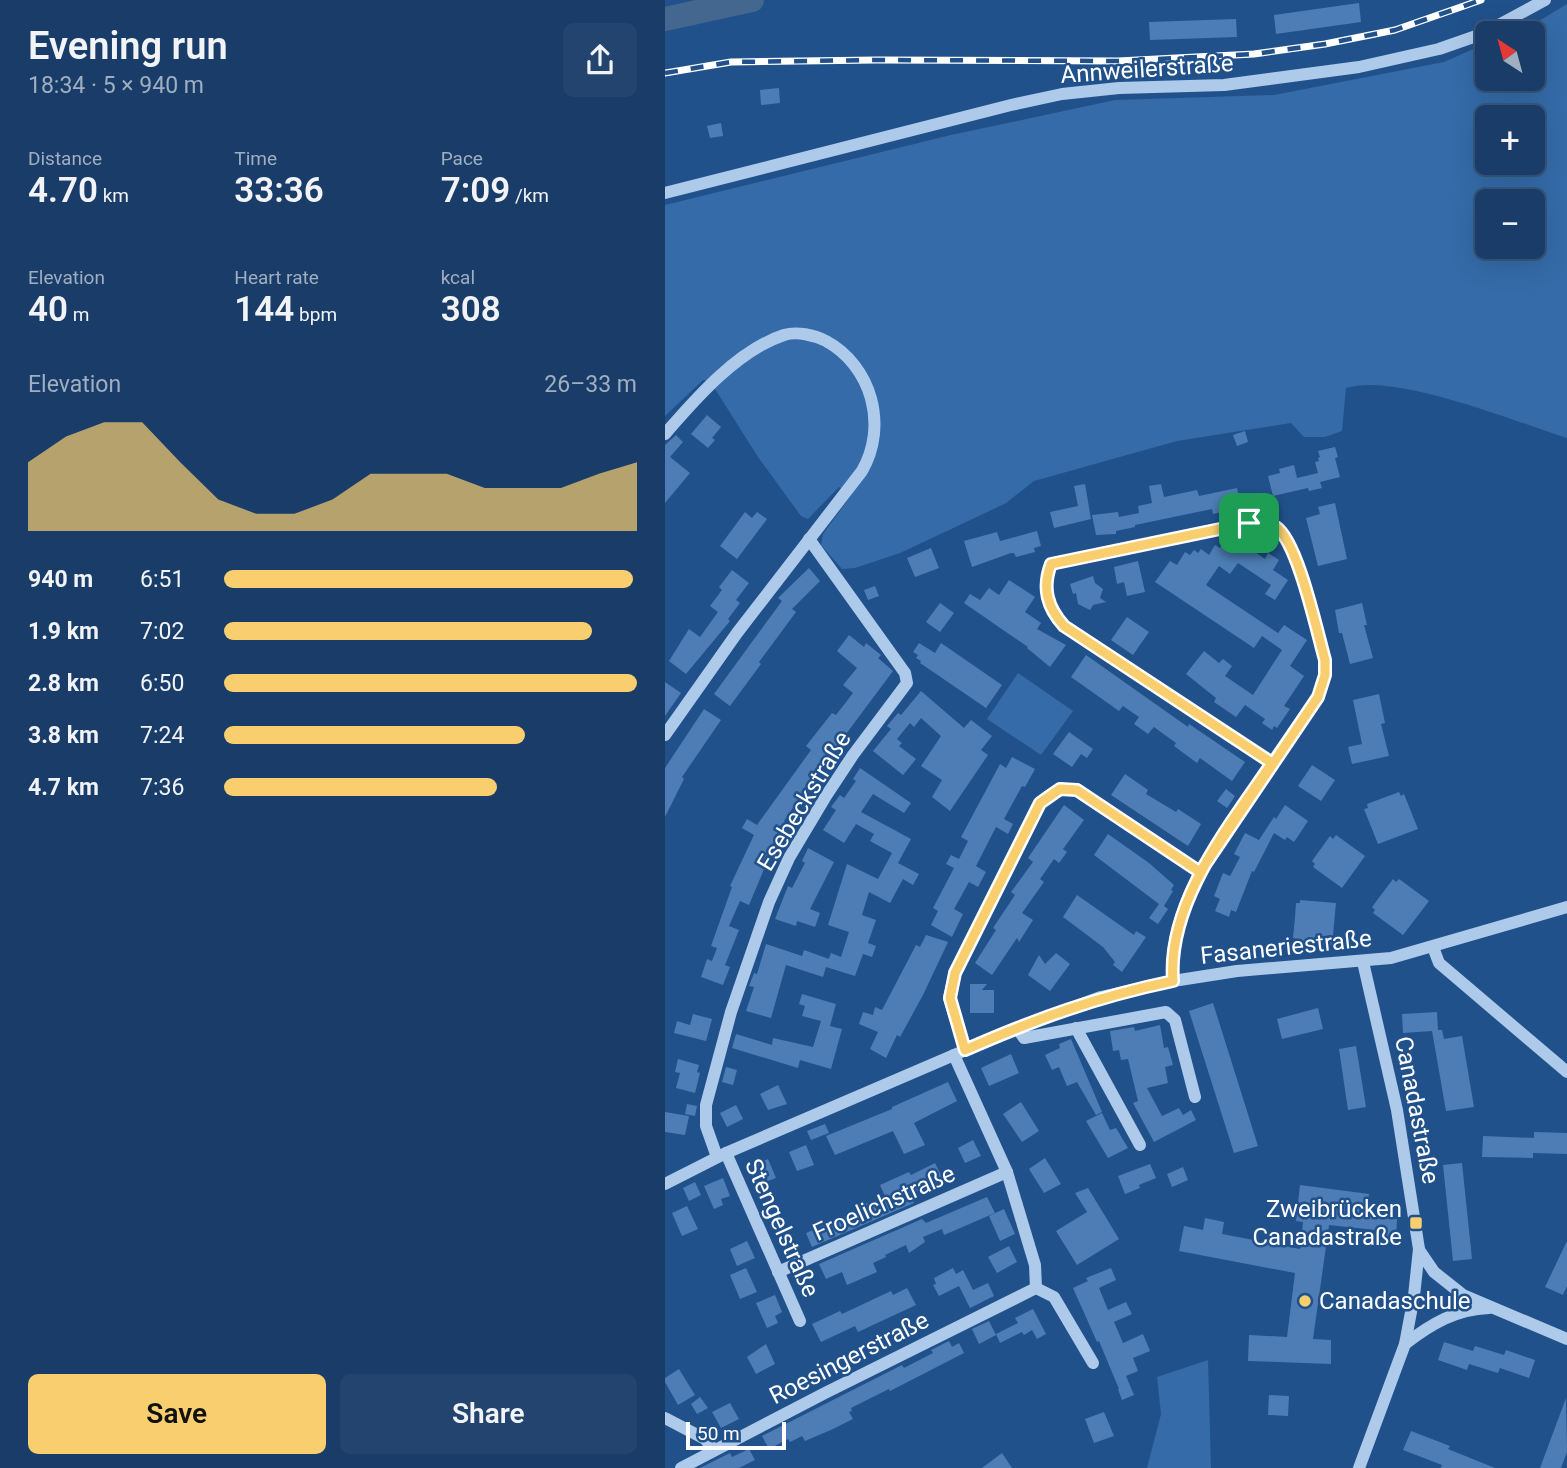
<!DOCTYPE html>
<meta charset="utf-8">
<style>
body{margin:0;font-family:Roboto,sans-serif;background:#22446e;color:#f1f3f6;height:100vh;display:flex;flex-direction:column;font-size:26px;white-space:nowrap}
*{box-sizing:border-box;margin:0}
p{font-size:23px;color:#9faec0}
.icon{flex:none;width:38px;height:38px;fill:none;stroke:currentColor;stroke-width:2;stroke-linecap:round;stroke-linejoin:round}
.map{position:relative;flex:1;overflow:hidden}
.drawer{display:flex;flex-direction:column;background:#193d68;width:665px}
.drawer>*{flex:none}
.needle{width:46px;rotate:324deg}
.buttons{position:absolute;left:810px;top:21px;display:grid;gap:14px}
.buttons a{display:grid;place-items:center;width:70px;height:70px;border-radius:10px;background:#193d68;box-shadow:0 7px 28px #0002,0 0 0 2px #37567c;font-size:35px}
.scale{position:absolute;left:21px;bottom:18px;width:100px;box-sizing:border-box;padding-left:7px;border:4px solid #fff;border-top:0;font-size:19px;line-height:24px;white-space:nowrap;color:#fff;-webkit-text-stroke:5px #21518b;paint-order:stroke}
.pin{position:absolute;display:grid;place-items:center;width:60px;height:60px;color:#fff;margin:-30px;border-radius:14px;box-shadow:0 4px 10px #0006}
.round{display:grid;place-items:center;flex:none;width:74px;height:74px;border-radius:10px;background:#22446e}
.headline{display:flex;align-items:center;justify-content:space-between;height:119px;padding:0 28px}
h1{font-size:38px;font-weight:600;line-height:52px}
.metrics{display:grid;grid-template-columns:repeat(3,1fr);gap:10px;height:119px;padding:7px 28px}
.metrics div{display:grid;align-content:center}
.metrics b{font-size:35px;font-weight:600}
.metrics small{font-size:19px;font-weight:400}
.metrics p{font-size:19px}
.chart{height:196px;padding:14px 28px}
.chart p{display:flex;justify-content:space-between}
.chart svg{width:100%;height:126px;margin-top:7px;fill:#f8ce6f;opacity:.7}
.action{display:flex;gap:14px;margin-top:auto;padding:14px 28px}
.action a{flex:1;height:80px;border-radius:10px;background:#f8ce6f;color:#111;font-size:28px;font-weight:600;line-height:80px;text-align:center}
.action a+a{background:#22446e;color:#f1f3f6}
ul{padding:0 28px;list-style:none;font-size:23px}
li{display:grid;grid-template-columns:112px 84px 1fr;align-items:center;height:52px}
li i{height:18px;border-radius:9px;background:#f8ce6f}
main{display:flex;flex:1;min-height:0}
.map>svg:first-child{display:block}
.green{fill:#346ba8;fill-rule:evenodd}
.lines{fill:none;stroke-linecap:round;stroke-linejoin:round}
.river{stroke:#446790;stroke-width:24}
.building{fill:#4d7db4}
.minor{stroke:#aecaeb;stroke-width:12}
.rail-casing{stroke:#fff;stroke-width:7}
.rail{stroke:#21518b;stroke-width:4.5;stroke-dasharray:13;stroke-linecap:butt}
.route-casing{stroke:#fff;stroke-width:14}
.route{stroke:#f8ce6f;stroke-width:9}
.poi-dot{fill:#f8ce6f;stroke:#21518b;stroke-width:2.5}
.labels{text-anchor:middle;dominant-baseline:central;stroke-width:5;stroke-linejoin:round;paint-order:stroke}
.street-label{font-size:24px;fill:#fff;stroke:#21518b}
.poi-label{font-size:24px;fill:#fff;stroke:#21518b;text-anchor:end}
</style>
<main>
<section class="drawer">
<div class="headline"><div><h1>Evening run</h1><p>18:34 · 5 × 940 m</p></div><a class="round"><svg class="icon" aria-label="share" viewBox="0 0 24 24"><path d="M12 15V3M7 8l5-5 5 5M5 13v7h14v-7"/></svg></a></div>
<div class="metrics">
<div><p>Distance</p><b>4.70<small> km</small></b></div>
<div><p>Time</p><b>33:36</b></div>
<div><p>Pace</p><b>7:09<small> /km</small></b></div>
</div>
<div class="metrics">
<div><p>Elevation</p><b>40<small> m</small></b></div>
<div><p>Heart rate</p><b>144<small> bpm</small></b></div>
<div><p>kcal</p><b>308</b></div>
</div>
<div class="chart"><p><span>Elevation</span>26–33 m</p>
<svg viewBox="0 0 160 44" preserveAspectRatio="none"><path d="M0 44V20L10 11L20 6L30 6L40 20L50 33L60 38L70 38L80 33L90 24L100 24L110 24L120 29L130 29L140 29L150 24L160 20V44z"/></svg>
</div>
<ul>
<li><b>940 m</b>6:51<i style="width:99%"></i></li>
<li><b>1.9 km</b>7:02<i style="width:89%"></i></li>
<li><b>2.8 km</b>6:50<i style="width:100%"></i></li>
<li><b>3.8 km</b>7:24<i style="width:73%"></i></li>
<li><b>4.7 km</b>7:36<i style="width:66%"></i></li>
</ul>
<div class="action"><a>Save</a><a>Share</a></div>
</section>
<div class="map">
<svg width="902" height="1468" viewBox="0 0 902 1468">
<rect width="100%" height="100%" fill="#21518b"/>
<g class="green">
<path d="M902 4V438C851 422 730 372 681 388L677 431 660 437H639L626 423 512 441 369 481 341 503 314 516 235 553 190 568 177 569 156 545 158 534 187 494 174 487 143 519 136 516 93 457 45 381 38 380 0 416V205L286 135 450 100 609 95 779 62 822 43V79H868V33H844L877 19ZM822 117H868V163H822ZM822 201H868V247H822Z"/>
<path d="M353 673 408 711 376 755 322 719Z"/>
<path d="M543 1360 546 1468H482L496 1414 492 1377Z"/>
</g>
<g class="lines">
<path class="river" d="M0 19 87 0"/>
</g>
<g class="building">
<path d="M694 3 696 22 611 34 609 15Z"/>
<path d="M571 19 572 37 485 40 484 22Z"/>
<path d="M114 88 115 103 96 105 95 90Z"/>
<path d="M56 123 58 136 45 138 42 126Z"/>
<path d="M42 415 56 427 47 438 50 440 43 448 26 434Z"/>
<path d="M580 431 583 442 572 446 568 435Z"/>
<path d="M11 435 18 442 5 457 25 473 0 503V445Z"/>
<path d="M670 447 673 457 670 458 675 477 655 482 657 488 644 491 643 488 608 496 603 476 615 473 614 469 629 465 632 478 653 473 650 462 654 461 653 458 655 457 653 451Z"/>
<path d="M420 484 426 519 389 528 385 512 413 506 409 486Z"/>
<path d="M496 484 499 497 532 490 534 496 572 488 575 502 567 503 568 510 548 514 547 509 470 525V527L451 531V534L431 535 427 515 453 512 454 517 474 513 473 506 487 503 484 486Z"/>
<path d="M670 503 682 559 653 566 641 518 655 514 653 507Z"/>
<path d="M80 512 87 518 92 512 102 519 72 559 55 546Z"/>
<path d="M372 531 376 546 369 548 370 552 351 557 349 553H346L307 567 299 541 332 532 335 541Z"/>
<path d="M550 545 555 548 557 545 564 550 568 545 580 553 583 547 600 559 603 553 614 560 608 570 623 580 610 600 600 594 606 585 573 563 565 574 554 566 541 585 613 633 619 625 642 640 625 666 639 676 619 706 625 709 612 728 609 726 607 730 597 723 600 719 580 705 571 717 549 702 551 698 521 674 539 651 554 663 558 659 567 666 560 676 588 695 617 650 597 636 589 648 490 582 505 561 512 565 520 552 525 555 529 550 533 553 536 549 544 555Z"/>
<path d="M266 548 274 568 250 577 242 558Z"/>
<path d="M473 561 480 592 462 596 459 582 452 584 449 567Z"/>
<path d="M144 568 155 581 127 609 131 612 94 662 96 664 65 706 49 694 117 601 113 598Z"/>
<path d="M67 570 84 583 71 600 75 603 63 619 65 621 21 674 4 661 24 629 35 637 53 612 45 606 57 590 54 587Z"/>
<path d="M428 576 430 583 438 589 435 598 441 602 428 605 425 610 413 604 411 593 408 594 405 584Z"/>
<path d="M344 580 370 597 360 612 376 623 372 629 401 645 385 667 362 648 363 647 299 603 305 594 315 600 324 588 334 595Z"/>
<path d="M210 586 214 596 203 600 199 590Z"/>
<path d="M275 603 289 613 275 632 261 622Z"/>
<path d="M697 603 702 625H699L708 658 685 664 677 633H674L670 610Z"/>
<path d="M462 617 484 632 468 655 446 640Z"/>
<path d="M184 635 199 647 201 643 216 655 213 658 228 671 143 785 146 787 135 805 131 803 119 821 121 823 102 853 105 855 84 905 75 901 64 926 74 930 60 965 65 967 58 985 36 977 42 959 47 961 52 948 46 946 67 887 65 886 89 835 77 828 82 819 92 825 146 750 141 746 167 713 171 715 188 693 178 685 192 668 172 651Z"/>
<path d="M254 643 270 653 276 643 337 685 321 708 255 663 256 661 251 658 253 655 248 652Z"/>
<path d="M421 655 523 727 524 724 580 762 567 781 535 758 532 763 509 746 511 743 489 727 483 734 469 724 474 717 458 706 454 711 406 677Z"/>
<path d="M0 682 16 693 0 716Z"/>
<path d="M256 691 299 728 306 720 327 736 316 750 323 755 285 811 267 797 277 780 256 766 276 736 256 718 249 727 245 723 232 739 237 743 234 746 251 759 238 775 208 751 226 729 222 726 233 713 236 715Z"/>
<path d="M714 694 720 723 716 724 724 756 687 764 683 747 697 744 688 700Z"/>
<path d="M39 709 56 720 17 777 19 779 0 817V768Z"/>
<path d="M404 732 428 749 422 758 416 754 407 767 388 754Z"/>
<path d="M347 757 370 769 360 787 357 786 339 819 348 824 343 834 331 827 311 866 321 872 313 887 304 882 289 909 298 914 287 937 266 925 273 911 268 908 289 868 281 864 286 855 294 859 303 841 296 837 335 764 341 768Z"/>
<path d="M647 765 670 780 656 801 633 786Z"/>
<path d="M195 768 246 803 239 813 208 794 196 812 246 839 233 863 254 874 248 885 238 879 225 903 204 892 197 915 211 920 203 943 211 946 207 957 198 954 190 976 161 967 158 977 121 965 106 1018 81 1011 89 987 84 986 89 973 92 974 101 944 137 956 139 950 164 959 163 961 166 953 176 957 184 932 163 925 182 864 213 879 227 853 205 841 209 834 191 824 179 843 158 830 171 810 166 807 175 795 179 798 191 781 188 779Z"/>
<path d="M460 774 483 790 481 794 511 812 513 809 536 824 523 846 446 795Z"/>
<path d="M561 789 570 796 562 808 552 801Z"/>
<path d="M734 792 736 796 739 794 753 829 713 844 699 809 703 808 702 804Z"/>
<path d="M399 805 419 820 398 849 402 852 394 863 389 859 375 879 379 882 357 913 368 920 354 942 352 938 327 975 310 963 331 930 328 928 350 895 346 892 368 862 363 858Z"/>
<path d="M620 805 643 821 629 842 622 837 620 840 609 833 589 872 587 871 571 912 566 910 564 917 550 911 555 899 549 896 558 873 565 876 575 857 569 854 580 833 594 840 609 817 611 819Z"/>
<path d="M443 834 484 863 509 885 506 890 508 891 499 906 503 909 493 924 484 918 494 904 429 855Z"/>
<path d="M671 835 700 856 677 888 648 867 650 864 647 861 665 836 668 839Z"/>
<path d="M143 848 169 862 145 909 155 913 150 927 132 921 131 926 110 919 123 886 127 888 140 863 137 861Z"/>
<path d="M728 879 731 882 734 879 764 901 738 935 708 913 710 910 707 907Z"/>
<path d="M412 895 469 935 471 931 481 937 457 972 448 965 450 962 438 947 398 917Z"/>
<path d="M635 900 671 903 667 946 631 943 632 939 628 938 630 917 631 903H635Z"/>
<path d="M261 935 283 942 258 995 235 1037 232 1035 221 1058 205 1049 213 1032 194 1024 198 1012 208 1015 210 1007 217 1010 251 945 255 947Z"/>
<path d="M391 953 405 964 385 991 363 975 374 955 380 964Z"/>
<path d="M305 984H322L317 990H329V1013H305Z"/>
<path d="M137 994 171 1004 165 1026 177 1029 166 1069 135 1060 133 1068 67 1048 71 1034 107 1045 108 1038 148 1047 156 1021 137 1016 140 1006 134 1004Z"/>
<path d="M548 1003 593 1146 569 1153 524 1011Z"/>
<path d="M653 1008 658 1029 617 1039 612 1019Z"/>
<path d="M772 1012 773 1030H777L779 1039 797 1036 809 1107 781 1111 767 1031 738 1033 737 1014Z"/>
<path d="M28 1014 47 1019 41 1041 9 1033 12 1021 25 1025Z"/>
<path d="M495 1025 499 1048 503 1047 508 1065 500 1067 503 1083 482 1088 497 1116 514 1108 518 1115 526 1110 531 1120 489 1142 468 1103 473 1101 463 1059 456 1060 454 1050 448 1051 445 1031 469 1027 470 1031Z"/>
<path d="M406 1039 437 1112 431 1115 412 1082 402 1086 394 1067 387 1070 380 1055 395 1048 394 1044Z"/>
<path d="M691 1046 701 1107 683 1110 674 1049Z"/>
<path d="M346 1054 354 1073 324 1086 316 1068Z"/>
<path d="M13 1059 34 1065 32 1072 35 1073 30 1093 11 1088 15 1073 10 1072Z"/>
<path d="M61 1067 72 1070 68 1085 57 1082Z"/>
<path d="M283 1082 292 1101 249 1123 260 1145 239 1154 228 1131 170 1155 161 1136 227 1109V1107Z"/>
<path d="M113 1085 122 1104 103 1110 95 1094Z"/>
<path d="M356 1102 374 1131 357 1142 338 1114Z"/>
<path d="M22 1104 32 1106 30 1116 20 1114Z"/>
<path d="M71 1105 78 1119 62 1127 55 1113Z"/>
<path d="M0 1112 24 1116 20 1135 0 1132Z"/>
<path d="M437 1113 445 1130 451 1128 463 1148 443 1158 421 1121Z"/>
<path d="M160 1124 164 1133 146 1140 142 1131Z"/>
<path d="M869 1132 902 1133V1154L868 1153V1158L817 1157 818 1136 869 1138Z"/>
<path d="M308 1140 316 1156 300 1163 293 1148Z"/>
<path d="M141 1145 149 1165 132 1171 124 1152Z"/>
<path d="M380 1158 396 1184 379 1193 364 1169Z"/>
<path d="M103 1159 111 1178 95 1184 87 1166Z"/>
<path d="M270 1163 278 1179 246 1195 249 1203 147 1247 141 1233 191 1211 194 1218 198 1205 220 1196 215 1185 244 1172 246 1175Z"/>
<path d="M797 1163 807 1259 788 1261 778 1165Z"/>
<path d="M485 1164 491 1178 474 1185 475 1188 460 1194 453 1176Z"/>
<path d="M518 1167 523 1180 507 1187 502 1174Z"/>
<path d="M58 1178 65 1196 56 1199 58 1205 49 1209 39 1186Z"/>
<path d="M30 1182 36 1195 24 1201 18 1188Z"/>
<path d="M635 1185 704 1194 702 1217 732 1219 731 1241 710 1240V1230L664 1225 648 1339 666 1340V1364L583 1361 584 1335 622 1337 630 1273 514 1251 519 1226 538 1230 540 1218 559 1222 557 1234 635 1249 638 1222 631 1221Z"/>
<path d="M423 1188 454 1239 412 1265 391 1231 422 1212 410 1193Z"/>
<path d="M322 1197 330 1213 279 1235 277 1229 258 1237 260 1242 244 1253 241 1245 220 1255 221 1257 208 1263 212 1272 182 1285 177 1272 161 1279 154 1264 257 1219 261 1223Z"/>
<path d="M22 1206 33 1229 17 1236 7 1213Z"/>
<path d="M339 1209 350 1234 335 1241 324 1216Z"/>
<path d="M82 1241 90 1258 72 1266 65 1249Z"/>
<path d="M902 1241V1286L898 1295 880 1287Z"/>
<path d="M344 1246 352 1262 332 1273 323 1257Z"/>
<path d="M81 1268 92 1292 75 1299 65 1275Z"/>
<path d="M288 1268 291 1274 298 1270 308 1290 323 1283 329 1296 305 1308 294 1286 274 1296 268 1285 271 1284 269 1278Z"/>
<path d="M446 1268 451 1280 434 1288 443 1310 461 1302 467 1314 449 1322 458 1343 478 1334 485 1351 468 1358 473 1371 461 1376 469 1395 457 1400 453 1389H454L434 1341 432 1342 408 1288 423 1281 421 1278Z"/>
<path d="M242 1288 251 1305 193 1332 190 1326 156 1342 147 1324 175 1311 177 1314 226 1291 228 1295Z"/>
<path d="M110 1295 117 1312 110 1316 113 1323 102 1328 91 1303Z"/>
<path d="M368 1309 381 1334 372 1339 367 1330 359 1335 357 1332 335 1343 331 1334 353 1323 350 1318Z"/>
<path d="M324 1321 331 1335 314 1344 307 1329Z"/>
<path d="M284 1341 287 1347 294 1343 299 1353 225 1391 224 1389 186 1408 187 1411 184 1412 188 1419 168 1429 140 1441 137 1436 125 1442 123 1439 104 1449 97 1436 237 1365 239 1368 268 1353 266 1350Z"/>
<path d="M779 1342 808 1351 810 1346 839 1355 841 1350 870 1360 864 1378 835 1368 833 1373 804 1364 802 1370 773 1360Z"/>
<path d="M101 1344 110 1364 91 1374 82 1357Z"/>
<path d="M14 1369 30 1395 13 1405 0 1382V1378Z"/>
<path d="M604 1395 624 1396 623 1416 603 1415Z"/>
<path d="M35 1397 43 1408 32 1414 26 1404Z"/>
<path d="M901 1398 902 1452 896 1468H875Z"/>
<path d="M65 1403 74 1419 56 1428 47 1412Z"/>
<path d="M439 1412 449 1436 429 1443 420 1419Z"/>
<path d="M746 1431 785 1446 783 1449 830 1468H776L777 1465 738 1450Z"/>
<path d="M84 1449 90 1460 74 1468H35L65 1453 67 1457Z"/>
<path d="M337 1453 347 1468H317Z"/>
</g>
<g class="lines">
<g class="minor">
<path d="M0 193 346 105 397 94 454 88 559 85 694 67 774 49 817 34 880 0"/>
<path d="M0 434C31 398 73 350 119 335 132 331 149 335 161 341 207 366 223 426 197 471L72 633 0 735"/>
<path d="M768 947 774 963 902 1072"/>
<path d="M508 981C502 912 548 849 585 795 607 762 630 729 653 697L660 675V660C652 632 633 542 611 527 602 521 594 522 584 523L386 564C377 588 382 607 399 626L607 763"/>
<path d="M352 1028 359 1038 501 1012 510 1020 530 1097"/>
<path d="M411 1028 475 1145"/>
<path d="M300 1050 284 998 290 973 375 803C386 792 396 787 412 791L535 872"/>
<path d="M61 1153 135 1321"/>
<path d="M52 1157 41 1126V1105L66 1012 104 902 124 858 161 796 188 755 242 683 240 673 144 539"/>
<path d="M0 1184 61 1153 352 1028 436 997 508 981 572 971 726 958 902 907"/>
<path d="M754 1250 769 1272 798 1295 902 1339"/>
<path d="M113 1272 342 1172"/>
<path d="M371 1288 389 1297 428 1363"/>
<path d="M740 1344C766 1324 791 1309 824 1308"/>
<path d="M0 1418 40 1439 49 1450"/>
<path d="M16 1468 160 1393 371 1288 370 1265 342 1172 289 1055"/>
<path d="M694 1468 740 1344 749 1296 754 1249 732 1110 698 962"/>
</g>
<defs>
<path id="rail" d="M0 73 66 62 212 60 453 61 589 54 660 44 730 30 816 0"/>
</defs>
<use href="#rail" class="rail-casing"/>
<use href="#rail" class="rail"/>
</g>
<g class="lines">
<defs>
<path id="route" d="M584 523 386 564C377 588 382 607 399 626L607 763C565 825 502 902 508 981 431 997 371 1019 300 1050L285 998 290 973 375 803 395 789 412 790 535 872 653 697 660 675V660C652 632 633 542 611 527 603 521 594 522 584 523"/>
</defs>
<use href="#route" class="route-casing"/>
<use href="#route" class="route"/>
</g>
<g class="poi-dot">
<rect x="744" y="1216" width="14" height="14" rx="3.5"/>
<circle cx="640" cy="1301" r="7"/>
</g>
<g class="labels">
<g class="street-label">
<text transform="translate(482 69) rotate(-4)">Annweilerstraße</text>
<text transform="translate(139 801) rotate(-59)">Esebeckstraße</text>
<text transform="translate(621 947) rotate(-6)">Fasaneriestraße</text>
<text transform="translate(752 1110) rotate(79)">Canadastraße</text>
<text transform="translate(219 1203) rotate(-24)">Froelichstraße</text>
<text transform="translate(117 1228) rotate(66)">Stengelstraße</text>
<text transform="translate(184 1358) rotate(-27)">Roesingerstraße</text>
</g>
<g class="poi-label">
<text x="737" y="1209">Zweibrücken<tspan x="737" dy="28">Canadastraße</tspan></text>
<text x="654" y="1301" text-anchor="start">Canadaschule</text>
</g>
</g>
</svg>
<div class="buttons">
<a><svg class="needle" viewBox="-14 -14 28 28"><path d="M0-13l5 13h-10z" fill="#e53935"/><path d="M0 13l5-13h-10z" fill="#9faec0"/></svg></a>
<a>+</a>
<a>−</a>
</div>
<div class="scale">50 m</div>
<div class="pin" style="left:584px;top:523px;background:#1e9e55"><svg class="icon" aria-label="arrive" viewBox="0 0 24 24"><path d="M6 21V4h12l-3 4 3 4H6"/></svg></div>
</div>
</main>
